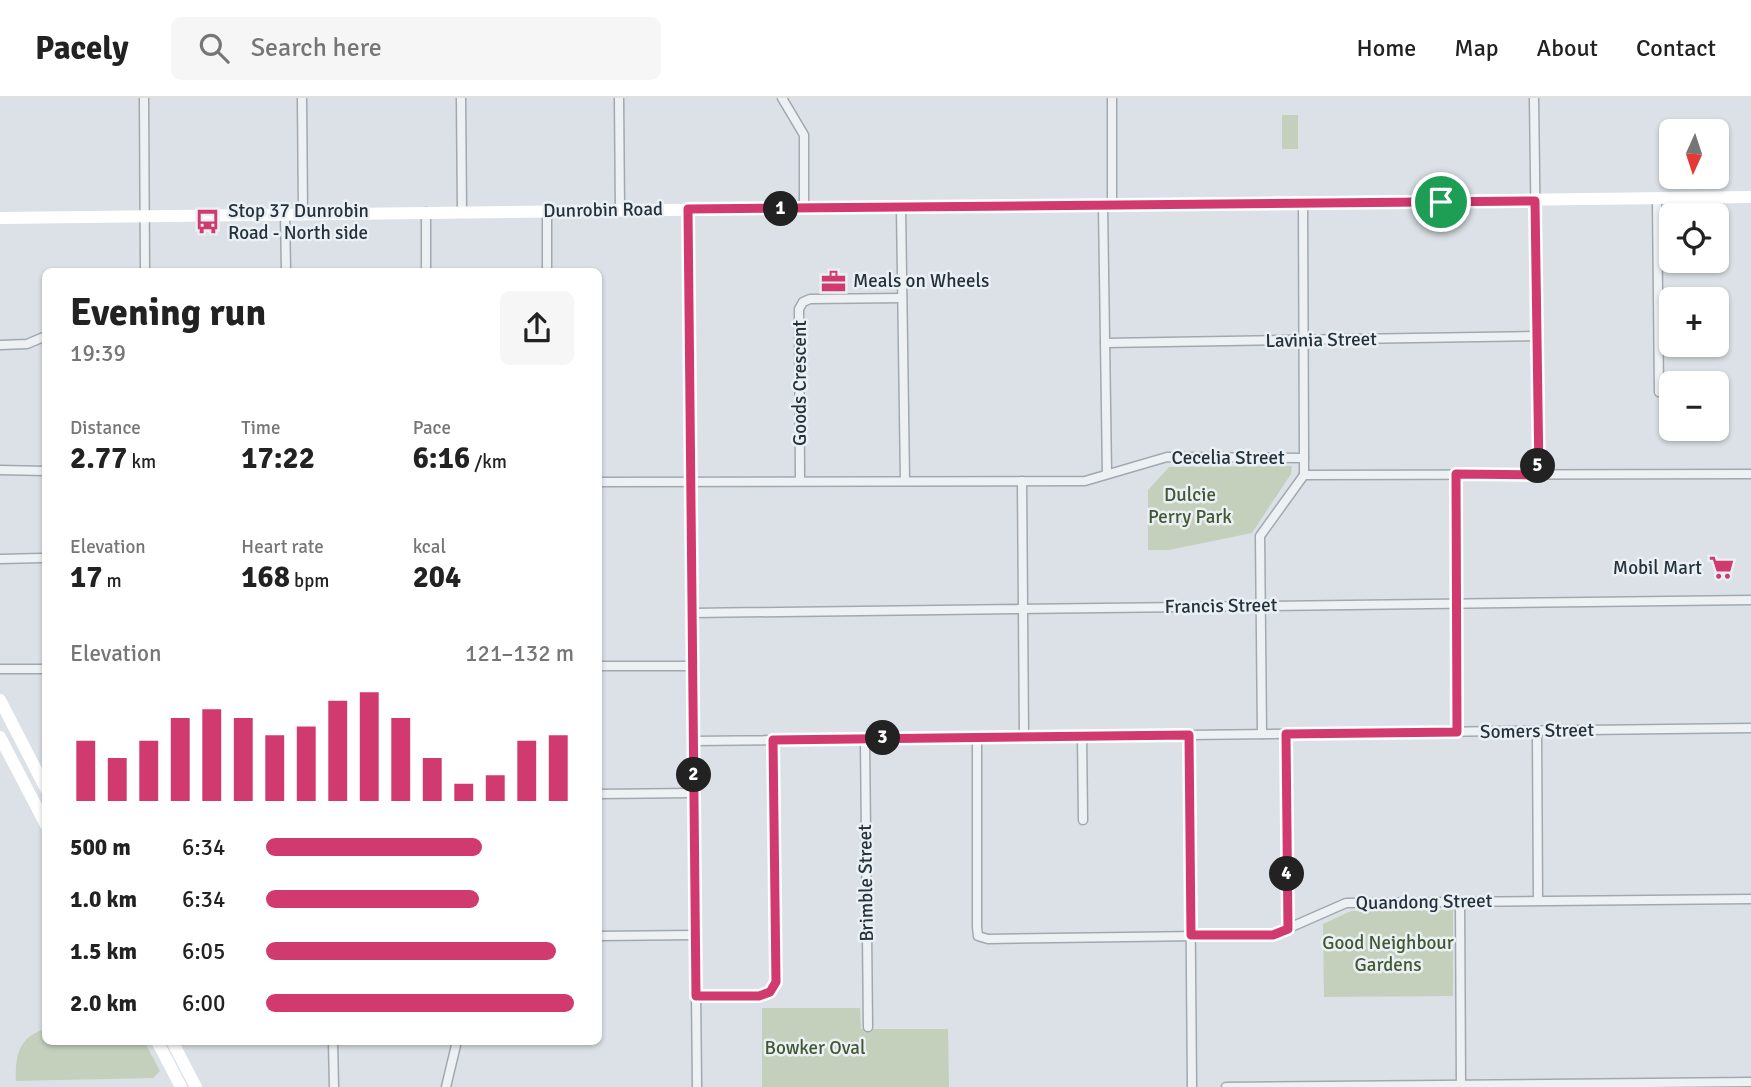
<!DOCTYPE html>
<meta charset="utf-8">
<style>
body{margin:0;font-family:Signika,sans-serif;background:#f6f6f6;color:#222;height:100vh;display:flex;flex-direction:column;font-size:26px;white-space:nowrap}
*{box-sizing:border-box;margin:0}
p{font-size:23px;color:#767676}
.icon{flex:none;width:38px;height:38px;fill:none;stroke:currentColor;stroke-width:2;stroke-linecap:round;stroke-linejoin:round}
.map{position:relative;flex:1;overflow:hidden}
.drawer{position:absolute;left:42px;top:170px;width:560px;height:777px;display:flex;flex-direction:column;background:#fff;border-radius:10px;box-shadow:0 2px 5px #0004}
.drawer>*{flex:none}
.needle{width:46px;rotate:183deg}
.tools{position:absolute;left:1659px;top:21px;display:grid;gap:14px}
.tools a{display:grid;place-items:center;width:70px;height:70px;border-radius:10px;background:#fff;box-shadow:0 2px 5px #0004;font-size:35px}
.pin{position:absolute;display:grid;place-items:center;width:60px;height:60px;color:#fff;margin:-30px;border:4px solid #fff;border-radius:50%;box-shadow:0 2px 7px #0007}
.km{position:absolute;width:35px;height:35px;margin:-18px;border-radius:50%;background:#222;color:#fff;font-size:19px;line-height:35px;text-align:center}
.round{display:grid;place-items:center;flex:none;width:74px;height:74px;border-radius:10px;background:#f6f6f6}
.overview{display:flex;align-items:center;justify-content:space-between;height:119px;padding:0 28px}
h1{font-size:38px;font-weight:700;line-height:52px}
.figures{display:grid;grid-template-columns:repeat(3,1fr);gap:10px;height:119px;padding:7px 28px}
.figures div{display:grid;align-content:center}
.figures b{font-size:30px;font-weight:700}
.figures small{font-size:19px;font-weight:400}
.figures p{font-size:19px}
.chart{height:196px;padding:14px 28px}
.chart p{display:flex;justify-content:space-between}
.chart svg{width:100%;height:126px;margin-top:7px;stroke:#d13a6f;stroke-width:6}
ul{padding:0 28px;list-style:none;font-size:23px}
li{display:grid;grid-template-columns:112px 84px 1fr;align-items:center;height:52px}
li i{height:18px;border-radius:9px;background:#d13a6f}
header{display:flex;align-items:center;gap:42px;box-sizing:border-box;height:98px;padding:0 35px;background:#fff;border-bottom:2px solid #e0e0e0}
header strong{font-size:33px}
nav{display:flex;gap:38px;margin-inline-start:auto;font-size:24px}
.search{width:490px;height:63px;background:#f6f6f6;display:flex;align-items:center;gap:18px;box-sizing:border-box;padding:0 24px;border-radius:10px;color:#767676;font-size:26px}
.map>svg:first-child{display:block}
.green{fill:#c5d0bc}
.lines{fill:none;stroke-linecap:round;stroke-linejoin:round}
.street-casing{stroke:#a1a9b0;stroke-width:11}
.street{stroke:#eef1f4;stroke-width:8}
.secondary{stroke:#fff;stroke-width:12}
.route-casing{stroke:#fff;stroke-width:14}
.route{stroke:#d13a6f;stroke-width:9}
.labels{text-anchor:middle;dominant-baseline:central;stroke-width:5;stroke-linejoin:round;paint-order:stroke}
.street-label{font-size:19px;fill:#25323c;stroke:#eaf0f4}
.poi-label{font-size:19px;fill:#25323c;stroke:#eaf0f4;text-anchor:start}
.park-label{font-size:19px;fill:#415832;stroke:#eaf0f4}
</style>
<header>
<strong>Pacely</strong>
<div class="search"><svg class="icon" aria-label="search" viewBox="0 0 24 24"><circle cx="10" cy="10" r="6"/><path d="M15 15l6 6"/></svg>Search here</div>
<nav><a>Home</a><a>Map</a><a>About</a><a>Contact</a></nav>
</header>
<div class="map">
<svg width="1751" height="989" viewBox="0 0 1751 989">
<rect width="100%" height="100%" fill="#dbe1e6"/>
<g class="green">
<rect x="1282" y="17" width="16" height="34"/>
<path d="M1292 368 1291 376 1252 435 1169 452H1148V392L1169 369Z"/>
<path d="M1453 812V898L1324 899 1323 826 1351 813Z"/>
<path d="M762 910H860L861 931H948L949 989H762Z"/>
<path d="M45 931 46 943H144L160 973 153 980 16 983C15 957 19 939 45 931Z"/>
</g>
<g class="lines">
<defs>
<g id="street">
<path d="M144 0 145 173"/>
<path d="M302 0 303 116"/>
<path d="M461 0 462 114"/>
<path d="M619 0 620 112"/>
<path d="M782 0 804 37V110"/>
<path d="M1534 0 1539 377"/>
<path d="M1657 101 1659 294"/>
<path d="M1303 105 1304 360"/>
<path d="M1103 107 1107 376"/>
<path d="M1112 107V0"/>
<path d="M901 109 905 383"/>
<path d="M688 111 697 989"/>
<path d="M547 113V173"/>
<path d="M426 114V173"/>
<path d="M285 116 286 173"/>
<path d="M1105 245 1537 238"/>
<path d="M0 247 27 246 46 238"/>
<path d="M0 372 46 373"/>
<path d="M1456 376 1457 634"/>
<path d="M800 383 799 211 803 204 810 201 902 200"/>
<path d="M1022 383 1024 639"/>
<path d="M598 384 1085 383 1167 359 1304 360V377L1751 376"/>
<path d="M0 461 42 460"/>
<path d="M692 515 1751 502"/>
<path d="M598 568H692"/>
<path d="M0 571H46"/>
<path d="M1537 633 1538 802"/>
<path d="M1262 636 1260 438 1304 377"/>
<path d="M1286 636 1288 831"/>
<path d="M1189 637 1192 989"/>
<path d="M1082 638 1083 722"/>
<path d="M977 639V829L978 838 988 841 1273 837 1346 805 1751 801"/>
<path d="M865 641 868 929"/>
<path d="M693 643 1751 630"/>
<path d="M598 696 694 695"/>
<path d="M1460 803 1461 989"/>
<path d="M598 838 695 837"/>
<path d="M696 898H759L770 894 776 884 773 642"/>
<path d="M333 943 334 989"/>
<path d="M446 989 457 943"/>
<path d="M1226 989 1751 984"/>
</g>
</defs>
<use href="#street" class="street-casing"/>
<use href="#street" class="street"/>
<g class="secondary">
<path d="M0 120 1751 99"/>
<path d="M0 602 46 691"/>
<path d="M0 639 46 727"/>
<path d="M157 943 181 989"/>
<path d="M172 943 196 989"/>
</g>
</g>
<g class="lines">
<defs>
<path id="route" d="M1535 103 1539 377 1456 376 1457 634 1286 636 1288 831 1273 837H1191L1189 637 773 642 776 884 770 894 759 898H696L688 111Z"/>
</defs>
<use href="#route" class="route-casing"/>
<use href="#route" class="route"/>
</g>
<defs>
<symbol id="bus-bare" viewBox="-9 -9 18 18"><path d="M-5-6H5V4H4V6H2V4H-2V6H-4V4H-5ZM-3.5-4V0h7V-4ZM-3.5 1.2v1.5H-2V1.2ZM2 1.2v1.5H3.5V1.2Z" fill="#d13a6f" stroke="#eaf0f4" stroke-width="2.5" paint-order="stroke"/></symbol>
<symbol id="office-bare" viewBox="-9 -9 18 18"><path d="M-6-3h4V-5.5h4V-3h4V5H-6ZM-1-4.5V-3h2v-1.5ZM-6 0V1H6V0Z" fill="#d13a6f" stroke="#eaf0f4" stroke-width="2.5" paint-order="stroke"/></symbol>
<symbol id="supermarket-bare" viewBox="-9 -9 18 18"><path d="M-6-5.5h2.5l.6 2H6L4.5 2H-2.5L-4.4-4H-6ZM-1.5 3.2a1.3 1.3 0 1 0 .1 0ZM3 3.2a1.3 1.3 0 1 0 .1 0Z" fill="#d13a6f" stroke="#eaf0f4" stroke-width="2.5" paint-order="stroke"/></symbol>
</defs>
<g fill-rule="evenodd">
<use href="#bus-bare" x="190" y="106" width="35" height="35"/>
<use href="#office-bare" x="816" y="166" width="35" height="35"/>
<use href="#supermarket-bare" x="1704" y="452" width="35" height="35"/>
</g>
<g class="labels">
<g class="street-label">
<text transform="translate(603 112) rotate(-1)">Dunrobin Road</text>
<text transform="translate(1321 242) rotate(-1)">Lavinia Street</text>
<text transform="translate(800 285) rotate(-90)">Goods Crescent</text>
<text x="1228" y="360">Cecelia Street</text>
<text transform="translate(1221 508) rotate(-1)">Francis Street</text>
<text transform="translate(1537 633) rotate(-1)">Somers Street</text>
<text transform="translate(866 785) rotate(-91)">Brimble Street</text>
<text transform="translate(1424 804) rotate(-1)">Quandong Street</text>
</g>
<g class="poi-label">
<text x="228" y="113">Stop 37 Dunrobin<tspan x="228" dy="22">Road - North side</tspan></text>
<text x="853" y="183">Meals on Wheels</text>
<text x="1702" y="470" text-anchor="end">Mobil Mart</text>
</g>
<g class="park-label">
<text x="1190" y="397">Dulcie<tspan x="1190" dy="22">Perry Park</tspan></text>
<text x="1388" y="845">Good Neighbour<tspan x="1388" dy="22">Gardens</tspan></text>
<text x="815" y="950">Bowker Oval</text>
</g>
</g>
</svg>
<div class="tools">
<a><svg class="needle" viewBox="-14 -14 28 28"><path d="M0-13l5 13h-10z" fill="#e53935"/><path d="M0 13l5-13h-10z" fill="#767676"/></svg></a>
<a><svg class="icon" aria-label="locate" viewBox="0 0 24 24"><circle cx="12" cy="12" r="6"/><path d="M12 2v4M12 18v4M2 12h4M18 12h4"/></svg></a>
<a>+</a>
<a>−</a>
</div>
<div class="pin" style="left:1441px;top:104px;background:#1e9e55"><svg class="icon" aria-label="arrive" viewBox="0 0 24 24"><path d="M6 21V4h12l-3 4 3 4H6"/></svg></div>
<b class="km" style="left:781px;top:111px">1</b>
<b class="km" style="left:694px;top:677px">2</b>
<b class="km" style="left:883px;top:640px">3</b>
<b class="km" style="left:1287px;top:776px">4</b>
<b class="km" style="left:1538px;top:368px">5</b>
<section class="drawer">
<div class="overview"><div><h1>Evening run</h1><p>19:39</p></div><a class="round"><svg class="icon" aria-label="share" viewBox="0 0 24 24"><path d="M12 15V3M7 8l5-5 5 5M5 13v7h14v-7"/></svg></a></div>
<div class="figures">
<div><p>Distance</p><b>2.77<small> km</small></b></div>
<div><p>Time</p><b>17:22</b></div>
<div><p>Pace</p><b>6:16<small> /km</small></b></div>
</div>
<div class="figures">
<div><p>Elevation</p><b>17<small> m</small></b></div>
<div><p>Heart rate</p><b>168<small> bpm</small></b></div>
<div><p>kcal</p><b>204</b></div>
</div>
<div class="chart"><p><span>Elevation</span>121–132 m</p>
<svg viewBox="0 0 160 44" preserveAspectRatio="none"><path d="M5 44V23M15 44V29M25 44V23M35 44V15M45 44V12M55 44V15M65 44V21M75 44V18M85 44V9M95 44V6M105 44V15M115 44V29M125 44V38M135 44V35M145 44V23M155 44V21"/></svg>
</div>
<ul>
<li><b>500 m</b>6:34<i style="width:70%"></i></li>
<li><b>1.0 km</b>6:34<i style="width:69%"></i></li>
<li><b>1.5 km</b>6:05<i style="width:94%"></i></li>
<li><b>2.0 km</b>6:00<i style="width:100%"></i></li>
</ul>
</section>
</div>
